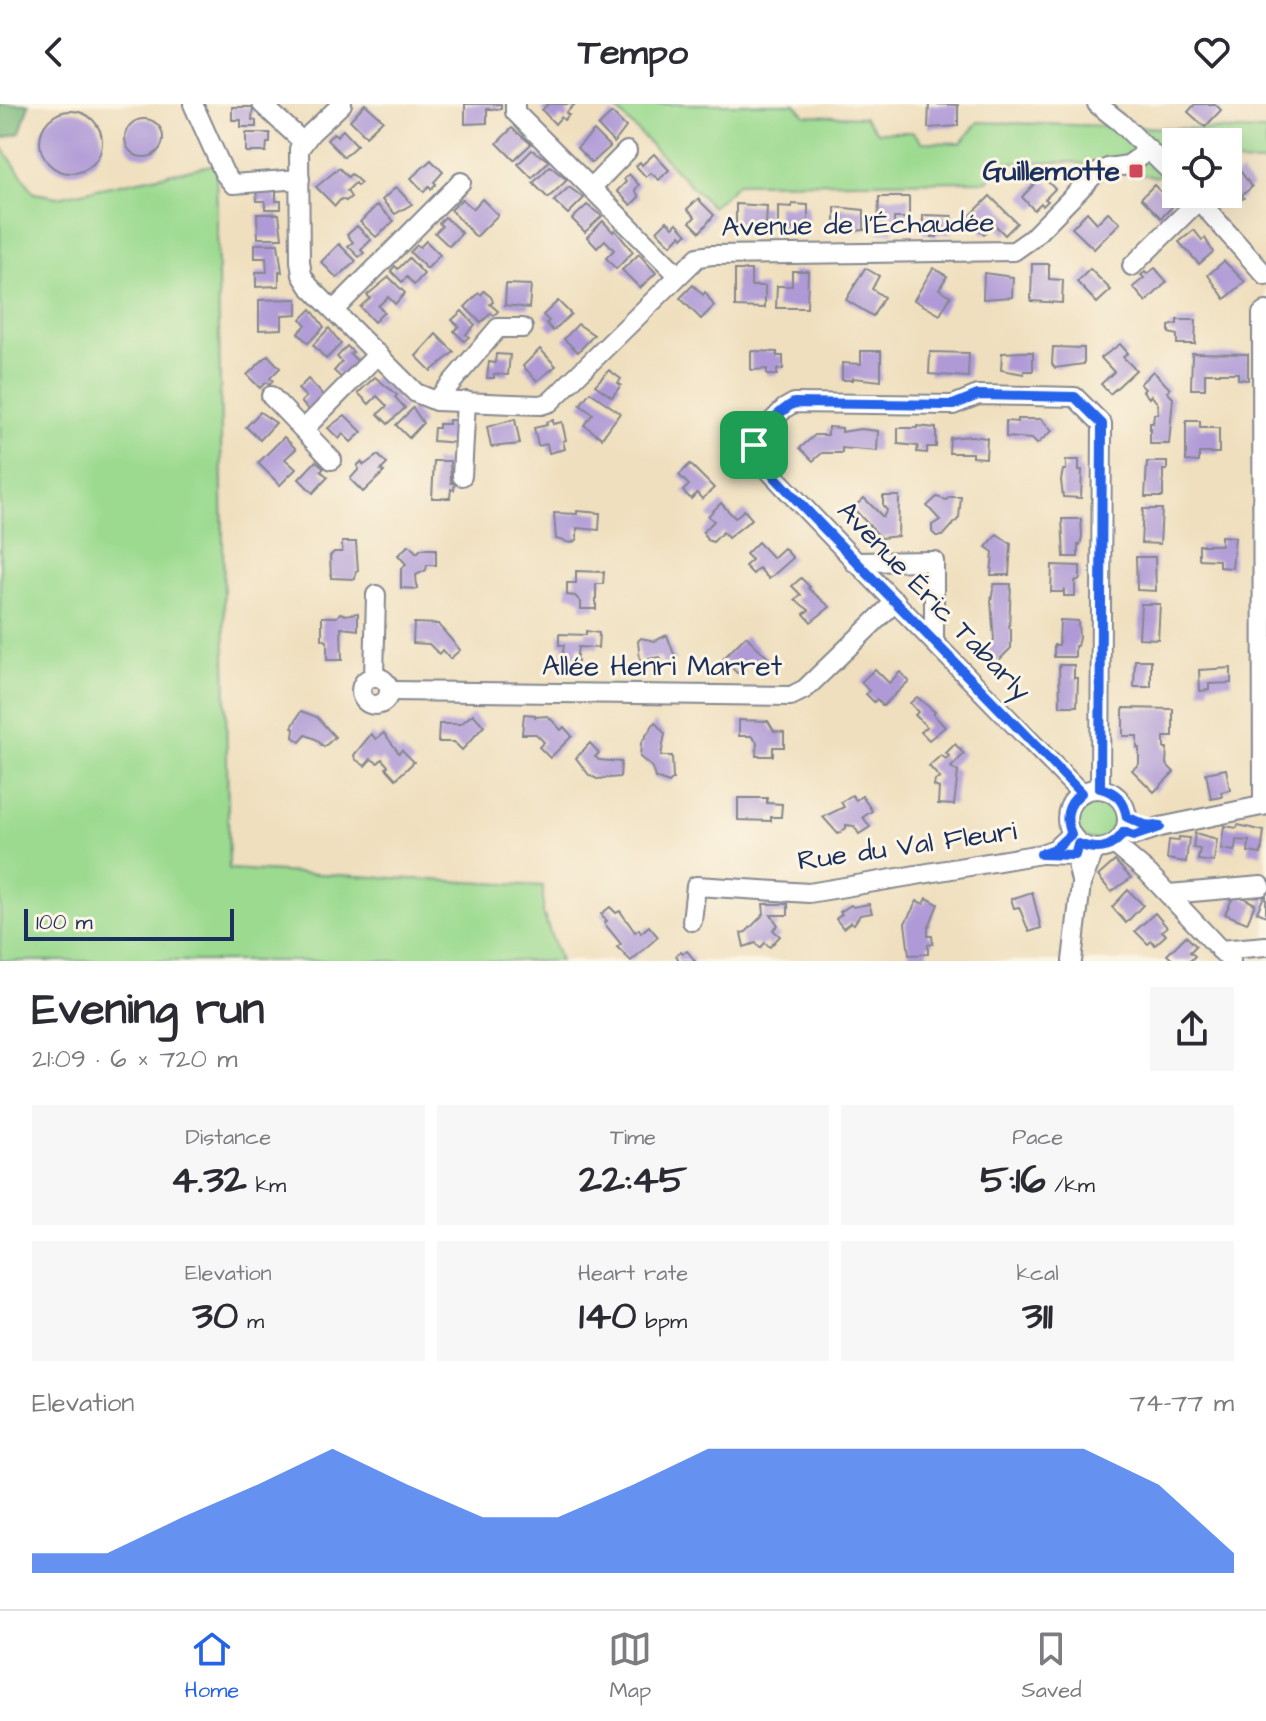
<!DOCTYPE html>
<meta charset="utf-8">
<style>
body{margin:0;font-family:"Architects Daughter",sans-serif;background:#f7f7f7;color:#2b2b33;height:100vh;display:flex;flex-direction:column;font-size:30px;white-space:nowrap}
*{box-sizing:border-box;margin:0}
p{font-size:26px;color:#7c7c81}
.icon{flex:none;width:44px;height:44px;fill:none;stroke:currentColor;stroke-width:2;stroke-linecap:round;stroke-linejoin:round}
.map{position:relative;height:857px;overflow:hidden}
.panel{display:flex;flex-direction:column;background:#fff;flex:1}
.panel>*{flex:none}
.controls{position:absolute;left:1162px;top:24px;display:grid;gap:16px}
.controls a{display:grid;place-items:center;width:80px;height:80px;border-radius:0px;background:#fff;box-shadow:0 8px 32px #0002;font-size:40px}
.scale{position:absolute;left:24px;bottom:20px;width:210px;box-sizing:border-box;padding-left:8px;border:4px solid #1b2f5e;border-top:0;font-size:22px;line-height:28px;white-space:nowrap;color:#1b2f5e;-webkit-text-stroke:6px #fcf5e5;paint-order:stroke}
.pin{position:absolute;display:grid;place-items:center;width:68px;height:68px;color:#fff;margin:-34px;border-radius:16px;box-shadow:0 4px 12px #0006}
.round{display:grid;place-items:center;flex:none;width:84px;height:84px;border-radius:0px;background:#f7f7f7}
.head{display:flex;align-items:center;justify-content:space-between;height:136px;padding:0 32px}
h1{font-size:44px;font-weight:700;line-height:60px}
.metrics{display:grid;grid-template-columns:repeat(3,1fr);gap:12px;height:136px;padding:8px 32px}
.metrics div{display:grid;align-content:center;border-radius:0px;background:#f7f7f7;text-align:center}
.metrics b{font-size:40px;font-weight:700}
.metrics small{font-size:22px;font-weight:400}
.metrics p{font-size:22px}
.chart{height:224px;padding:16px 32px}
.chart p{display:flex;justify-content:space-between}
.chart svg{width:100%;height:144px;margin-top:8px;fill:#2563eb;opacity:.7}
header{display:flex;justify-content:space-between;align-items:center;height:104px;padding:0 32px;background:#fff;font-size:36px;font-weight:700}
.tabs{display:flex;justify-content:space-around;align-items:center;height:112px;border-top:2px solid #e1e1e2;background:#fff;font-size:22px;color:#7c7c81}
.tabs a{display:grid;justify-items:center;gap:4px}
.tabs .on{color:#2563eb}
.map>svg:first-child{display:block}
.green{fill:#9bda8f;stroke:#5b8476;stroke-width:2}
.forest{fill:#7cba7a;stroke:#4c746c;stroke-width:2}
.building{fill:#af9ad7}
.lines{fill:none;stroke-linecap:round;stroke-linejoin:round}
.minor-casing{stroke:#85878e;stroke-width:22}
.minor{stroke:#fff;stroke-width:18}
.route-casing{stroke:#fff;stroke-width:16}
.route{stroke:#2563eb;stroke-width:10}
.poi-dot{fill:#d1495b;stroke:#fcf5e5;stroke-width:3}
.labels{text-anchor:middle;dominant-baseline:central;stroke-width:6;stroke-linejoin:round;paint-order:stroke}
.poi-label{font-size:28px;font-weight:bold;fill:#1b2f5e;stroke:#fcf5e5;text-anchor:end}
.street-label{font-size:28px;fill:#1b2f5e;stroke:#fcf5e5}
</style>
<header><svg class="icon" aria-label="back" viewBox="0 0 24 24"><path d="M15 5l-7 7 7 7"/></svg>Tempo<svg class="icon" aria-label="heart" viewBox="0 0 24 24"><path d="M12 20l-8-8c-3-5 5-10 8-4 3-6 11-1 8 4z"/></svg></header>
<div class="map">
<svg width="1266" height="857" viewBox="0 0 1266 857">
<rect width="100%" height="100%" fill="#fcf5e5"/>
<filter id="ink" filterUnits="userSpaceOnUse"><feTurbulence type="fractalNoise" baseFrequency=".0125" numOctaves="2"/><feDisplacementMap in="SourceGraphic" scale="16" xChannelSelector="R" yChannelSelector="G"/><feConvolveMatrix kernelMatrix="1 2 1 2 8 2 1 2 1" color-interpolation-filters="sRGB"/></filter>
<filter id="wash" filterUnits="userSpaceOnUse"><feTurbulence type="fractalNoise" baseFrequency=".006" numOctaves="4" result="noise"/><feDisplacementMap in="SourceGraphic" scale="32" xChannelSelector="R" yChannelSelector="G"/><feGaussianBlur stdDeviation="1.8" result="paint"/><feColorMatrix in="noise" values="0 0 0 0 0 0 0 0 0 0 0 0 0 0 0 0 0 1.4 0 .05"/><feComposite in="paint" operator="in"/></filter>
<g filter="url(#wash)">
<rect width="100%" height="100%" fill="#efdfbe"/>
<g class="green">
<path d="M611 0H795L805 11 864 13 877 28H913L922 38 961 39 978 18 1266 27V59L1228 58V38H1176V63L1156 73 1072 58 1006 59 987 77 738 79 712 103Z"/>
<path d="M0 40 34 89 58 93 216 60 229 765 543 782V809L560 857H0Z"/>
<circle cx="1096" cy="712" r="24"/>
</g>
<path class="forest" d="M0 0H29L20 29 0 35Z"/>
<g id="blocks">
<g class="building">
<path d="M365 0 383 16 366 32 350 16Z"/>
<path d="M465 0H501V5H487V19L465 20Z"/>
<path d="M548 0H575L566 9 569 11 564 16 561 13 555 20 542 6Z"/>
<path d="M929 0 958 1V22L928 24Z"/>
<path d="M1195 0H1215L1221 6 1205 23 1188 8Z"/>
<path d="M232 3H253L252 16 256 17V23H241V16H232Z"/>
<circle cx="71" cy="38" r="31"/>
<path d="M612 9 626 23 614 39 598 22Z"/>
<circle cx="144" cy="34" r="19"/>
<path d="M512 24 531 40 514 56 497 39Z"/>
<path d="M343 26 357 41 344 53 327 36 334 29 337 32Z"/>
<path d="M594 27 610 43 592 59 577 44Z"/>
<path d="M246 29H270V39H267L266 48H246Z"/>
<path d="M532 46 549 57 532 74 518 60Z"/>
<path d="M654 50 669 66 659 76 651 69 646 73 636 62 640 58 642 61Z"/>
<path d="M431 56 443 68 434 78 436 80 431 85 429 82 424 88 411 74Z"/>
<path d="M550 62 567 76 548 94 533 79Z"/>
<path d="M339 64 348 73 351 70 361 79 357 82 355 79 347 87 351 93 346 97 341 95 335 102 316 83Z"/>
<path d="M1241 68 1252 83 1242 91 1244 94 1239 97 1237 94 1229 100 1222 90H1228V78Z"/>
<path d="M629 70 639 81 635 86 639 93 631 101 617 87 626 78 624 75Z"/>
<path d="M1042 72 1055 85 1045 95 1048 97 1043 102 1041 99 1034 106 1022 93Z"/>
<path d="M1154 81 1163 90 1166 88 1170 92 1167 94 1174 101 1161 114 1141 94Z"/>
<path d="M276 83V97H281V105H265V97H257L256 84Z"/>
<path d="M396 83 412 100 395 110 382 96Z"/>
<path d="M569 83 584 94 568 110 554 97Z"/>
<path d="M990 92 1017 119 1005 131 994 120 984 130 968 114Z"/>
<path d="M879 93H909V114H894V129H878Z"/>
<path d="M462 95 473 105 482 95 498 111 476 133 451 106Z"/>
<path d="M698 95 714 111 700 128 690 118 695 113 687 105Z"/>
<path d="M736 100 767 102 766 124 736 126Z"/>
<path d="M792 100 808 101V126L778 123V102L792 103Z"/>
<path d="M377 101 394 117 376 133 360 118Z"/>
<path d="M587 101 602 112 585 128 572 115Z"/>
<path d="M835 103 864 106V126L835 129Z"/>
<path d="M1087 108 1097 119 1108 108 1120 119 1094 145 1072 124Z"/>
<path d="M257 110H279L282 134H258Z"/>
<path d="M923 111 952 112 951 130H938L937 133H932V130H923Z"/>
<path d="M445 113 462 129 449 142 435 129 442 122 439 119Z"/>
<path d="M603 117 613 128 615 126 633 148 616 165 606 154 614 146 605 136 597 144 587 133Z"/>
<path d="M667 117 673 123 677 119 687 130 683 134 680 131 671 141 657 127Z"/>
<path d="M357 122 371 136 361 146 364 149 359 153 348 142 353 138 347 131Z"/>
<path d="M1194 126 1202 136 1205 134 1213 148 1199 160 1179 138Z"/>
<path d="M426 137 440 151 427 165 410 148 417 141 420 143Z"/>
<path d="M255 140H278L282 168 279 167V182L256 183V168H267L266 154H255Z"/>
<path d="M339 140 356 157 337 174 321 158Z"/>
<path d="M639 150 656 169 640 184 622 166Z"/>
<path d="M409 154 424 170 414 181 407 173 402 178 391 167 395 162 398 165Z"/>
<path d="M1224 157 1245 178 1225 195 1208 171Z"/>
<path d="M1032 160H1049V175L1063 176 1062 199 1031 197Z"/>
<path d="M865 164 879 172 872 185 884 193 873 212 846 196Z"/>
<path d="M933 164 947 172 939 185 951 192 940 211 914 196Z"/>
<path d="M1155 164 1167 178 1146 198 1133 183 1144 174 1141 171 1145 168 1147 170Z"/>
<path d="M1090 165 1111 186 1097 199 1077 178Z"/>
<path d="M735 166H751V182H765V204L735 203Z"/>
<path d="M792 167H808L807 204H776L777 182H792Z"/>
<path d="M984 169 1013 173 1012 193 983 195Z"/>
<path d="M389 173 405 189 395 200 388 193 378 202 384 208 374 218 360 203 370 194 367 191Z"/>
<path d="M506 180 531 181 529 204 505 201Z"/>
<path d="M693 181 703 191 705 188 714 202 701 215 680 194Z"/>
<path d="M484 187 491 193 493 198 490 200 498 207 494 212 491 209 481 219 465 203 479 189 481 191Z"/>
<path d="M297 195V210L282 211V225L259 226V196Z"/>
<path d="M558 197 571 210 553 227 546 219 549 217 543 211Z"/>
<path d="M311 205 324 223 308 239 298 229 306 221 301 215Z"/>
<path d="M462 207 475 221 466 230 469 233 464 237 454 227 459 222 452 216Z"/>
<path d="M1177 216H1196L1195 240H1177V231L1169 229V222L1177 220Z"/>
<path d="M578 220 594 231 578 248 564 235Z"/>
<path d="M329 224 341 240 326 255 313 241Z"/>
<path d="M436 230 454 248 431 267 416 252Z"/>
<path d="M1120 240 1128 249 1123 253 1136 266 1110 290 1101 280 1114 268 1101 254Z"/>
<path d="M347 242 353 248 350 250 361 260 345 277 334 267 342 258 337 253Z"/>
<path d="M1053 243 1084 244V260L1055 264 1052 260Z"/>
<path d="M540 245 556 262 537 277 523 262Z"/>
<path d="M751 247 777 248V252H783V265H777V271H767V265L751 266Z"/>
<path d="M861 247H881V277L853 274V276H842V259L861 260Z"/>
<path d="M930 248 969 249 968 273 929 270Z"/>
<path d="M1024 248H1033V267H1024V270L1001 266 1002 249Z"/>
<path d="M1192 249 1248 250V276L1238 275V269H1205V285H1191Z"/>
<path d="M496 250 510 251 508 271 494 270V274H487L489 258 495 259Z"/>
<path d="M268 251 280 264 270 274 273 277 269 281 266 278 260 284 247 271Z"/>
<path d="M609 266 621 275 618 279 621 281 612 293 595 281Z"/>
<path d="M1153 267 1170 285 1167 288 1173 294 1169 340H1150V319H1153L1154 310H1158V300L1151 291 1149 294 1143 287 1145 285 1140 280Z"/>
<path d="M375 273 397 291 395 293 405 304 388 320 378 310 387 302 377 292 369 300 358 289Z"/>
<path d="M308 275 324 292 315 301 317 304 312 309 301 298 306 293 298 285Z"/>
<path d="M590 288 620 309 602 334 584 321 593 310 580 301Z"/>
<path d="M413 304 423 319 409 334 396 321Z"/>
<path d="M260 308 276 319 260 336 246 323Z"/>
<path d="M345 311 362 328 351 338 343 330 339 335 328 324Z"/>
<path d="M515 315 520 340 491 343 487 323Z"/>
<path d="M1017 315H1041L1052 327 1037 340 1032 335 1006 333V317L1017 318Z"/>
<path d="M449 316H459L458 339 433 337 434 324H439V320H449Z"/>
<path d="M553 316V320L562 318 566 336 563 337 565 345 549 349 547 340 538 342 534 324 547 321 546 318Z"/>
<path d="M1186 317H1200V324H1219V349H1199V358L1186 357Z"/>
<path d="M917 322 936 324V343H927V349L917 348 918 342 898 340V324H917Z"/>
<path d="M828 323 842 324V328L860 325 878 327 877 347 842 344V349H822L813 357 800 344 815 331H828Z"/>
<path d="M972 332 987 334 986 354 972 353V349H949L950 334Z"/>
<path d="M284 333 296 345 285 355 296 365 280 381 258 359Z"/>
<path d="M378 351 387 360 381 366 384 368 363 388 350 375 359 365 357 362 361 358 364 361Z"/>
<path d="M1066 356H1079V366H1082L1081 394 1063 393 1061 376 1063 366H1066Z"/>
<path d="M316 357 324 364 321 367 328 373 313 389 299 375Z"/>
<path d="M434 357H450L451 379H455L454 386 451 385 450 394H432Z"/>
<path d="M1147 358H1167V366H1163V393H1145Z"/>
<path d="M690 360 714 384 702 395 697 389 691 395 683 387 689 381 679 371Z"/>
<path d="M883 392H899L898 432 881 434 853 404 864 394 883 413 887 406 883 402Z"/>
<path d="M937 393 946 396 950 393H961L959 414 943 432H936L932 428V421L940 416 927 402Z"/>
<path d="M721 399 735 414 744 406 752 415 728 434 723 428 713 438 707 436 703 428 714 417 708 412Z"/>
<path d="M1143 405H1162L1160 440 1141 439Z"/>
<path d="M577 407 600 409 599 426 577 424V436L571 439 556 435 554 409 577 410Z"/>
<path d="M1062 415H1081L1082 433 1080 441H1078V453H1064Z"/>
<path d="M997 430 1011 440 1009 471H991L993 448 986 443Z"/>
<path d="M1221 432 1235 433 1232 464 1219 463V456L1199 455V441H1221Z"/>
<path d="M342 438H356L358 467H356L355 475 331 474 330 452 334 448H342Z"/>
<path d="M758 438 773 454 784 444 793 454 769 475 759 464 753 470 745 462 752 456 746 450Z"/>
<path d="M409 441 417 449 421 445H436V461H427L426 466 416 471 417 485 401 484V465L406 460 398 451Z"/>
<path d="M1136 453H1155L1156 487 1137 486Z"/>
<path d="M1052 461 1080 462V475L1075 477V492H1064V486L1062 488H1051Z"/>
<path d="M576 467 604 468 603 480H596V505H581V498L575 492 567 491V479H576Z"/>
<path d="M801 474 810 483 808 484 830 503 811 518 804 510 809 506 795 496 801 491 792 482Z"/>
<path d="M994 480H1011L1009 524 1011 525V544L995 560 982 547 994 536 991 497Z"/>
<path d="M1141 500H1160L1158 535 1139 534Z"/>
<path d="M340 509 346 511 358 509V526L341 524 342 556H327V537L322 535V513H337Z"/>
<path d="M1060 516 1078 517 1079 534 1077 542H1075V553H1054V541H1059Z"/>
<path d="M414 519 438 520 460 546 450 555 442 546 439 550 429 540 413 539Z"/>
<path d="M586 527 599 529 598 544 578 543 576 557H578V565H564L562 553 564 541H559V530L586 531Z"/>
<path d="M667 531 676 556 664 562 660 553 640 556 638 537 641 534 655 537Z"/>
<path d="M746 532 769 555 760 564 752 555 737 569 723 555Z"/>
<path d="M1135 556H1151V583H1134Z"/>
<path d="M1059 561H1074V574H1078L1077 602H1060Z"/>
<path d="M1231 564V579L1209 580V586L1200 587 1199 566Z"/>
<path d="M875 565 889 579 900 568 909 577 883 602 877 595 874 598 866 590 869 587 861 578Z"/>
<path d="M917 593 935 608 933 610 945 623 929 636 921 628 927 623 915 611 918 608 910 599Z"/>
<path d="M1123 604 1173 605V633H1164V644H1167L1166 660 1174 668 1154 688 1132 666 1139 660V644H1137V632H1123Z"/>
<path d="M301 607 317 613 335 633 324 643 316 635 306 631 300 638 293 633 294 625 292 623Z"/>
<path d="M473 610 484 622 462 646 454 638H438L439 620H461Z"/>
<path d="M524 610 535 611V613L548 612 561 626 564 623 572 632 550 654 539 643 544 638 536 630H522Z"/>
<path d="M739 616 768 617 774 627 784 628V643H773V652H756L757 638 751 632H739Z"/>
<path d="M655 618 665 630 661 652H672L673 675 669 679 655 674 652 663 640 653 641 639Z"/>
<path d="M384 629 399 649 402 646 414 658 396 675 386 664 388 662 382 655 378 659 371 655 365 662 355 655 354 651 371 630 376 635Z"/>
<path d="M590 639 599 649 595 653 599 656 621 658 620 673 597 675 589 671 576 654Z"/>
<path d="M955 640 964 650 951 663 958 668 954 701 938 700 939 684 934 682 935 676 940 674 929 662 941 651 946 655 949 652 946 649Z"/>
<path d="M1226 665 1230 686 1221 688 1222 693 1211 695 1206 669Z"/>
<path d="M852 691 856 696 862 692 872 707 863 713 870 723 859 730 854 722 846 721V724L838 730 823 713 844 703 841 698Z"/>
<path d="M738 694H767V699L782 700 781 713H771V717L738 716Z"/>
<path d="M1238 721 1264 727 1261 750 1248 748 1249 737 1236 736 1235 747 1221 745 1224 722 1237 724Z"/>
<path d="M1195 729 1217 735 1214 758 1198 756 1200 745 1193 744Z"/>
<path d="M1179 733 1189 734 1186 758 1167 755 1169 736 1178 737Z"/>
<path d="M1115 757 1131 774 1111 788 1098 772Z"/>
<path d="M1128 786 1143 801 1126 819 1112 803Z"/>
<path d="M1032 788 1041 824 1029 828 1019 803 1014 804 1011 795Z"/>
<path d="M1266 788V812L1257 808Z"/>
<path d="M1235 789 1255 800 1247 819 1225 810Z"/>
<path d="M927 794 938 800 928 825V832H932L933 840 928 841V850L909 851 905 819 917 797 924 800Z"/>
<path d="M763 800H788V811H771L778 821 773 826 780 832 770 843 765 839 760 844 756 839 744 843 741 829 746 828 764 810Z"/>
<path d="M869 800 872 809 860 811 854 820 851 818 843 824 836 815 842 810 840 808 851 801 853 803Z"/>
<path d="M610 803 616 809 620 807 635 828 639 825 641 829 649 822 658 833 631 857 617 843 621 840 604 819 607 817 601 810Z"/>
<path d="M1155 809 1167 823 1162 827 1166 831 1155 841 1152 837 1148 840 1135 827Z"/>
<path d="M1186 832 1196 842 1190 848 1195 852 1190 857H1174L1167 851Z"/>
<path d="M681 847 683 849 687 847 695 857H679L676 851Z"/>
</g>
</g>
</g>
<g filter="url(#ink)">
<use href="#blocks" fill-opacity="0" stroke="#85878e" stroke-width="2"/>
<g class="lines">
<defs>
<g id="minor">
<path d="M193 0 224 69 233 80 300 75"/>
<path d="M262 0 303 38"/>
<path d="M342 0 311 29 299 45 300 157 302 171 309 182 416 289 436 297 541 301 550 298 698 153 712 151 1014 147 1031 135 1095 70 1108 64 1128 61 1149 46"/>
<path d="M515 0V8L678 171"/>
<path d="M1097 0 1120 18 1176 73"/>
<path d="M591 84 627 47"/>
<path d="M1193 90 1266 172"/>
<path d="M1132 162 1199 96"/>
<path d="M334 206 461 78"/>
<path d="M271 292 332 356"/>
<path d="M436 297 498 224H523"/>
<path d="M304 325 378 250"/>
<path d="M462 372 466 297"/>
<path d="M854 458 934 457V536"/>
<circle cx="375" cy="587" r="14"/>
<path d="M374 573 376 491"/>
<path d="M390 587 791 592 805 585 896 497"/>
<circle cx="1097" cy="715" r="30"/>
<path d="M1081 689C973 578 864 468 759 356L754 341 756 334 785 304 794 299 953 301 978 291 1075 293 1102 320 1100 684"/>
<path d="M1263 702 1262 210 1266 207"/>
<path d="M1124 728 1133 732 1160 723 1266 701"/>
<path d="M1114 740 1148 769 1231 857"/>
<path d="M1043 750 1075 751 1081 777"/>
<path d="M1169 790 1261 782"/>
<path d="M692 817 696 782 809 789 1041 750 1055 745 1071 730"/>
<path d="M1220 846 1266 842"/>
<path d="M1072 857 1081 780 1095 745"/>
</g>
</defs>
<use href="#minor" class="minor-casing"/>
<use href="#minor" class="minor"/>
</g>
</g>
<g class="lines" filter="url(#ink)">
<defs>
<path id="route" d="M978 291 1075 293 1102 320 1100 684C1116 688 1124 696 1127 713L1145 721 1160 723 1133 732 1124 728C1112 746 1097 747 1078 740L1075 751 1041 750 1055 745 1071 730C1064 713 1067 701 1081 689 974 577 864 468 759 356 757 352 754 347 754 343 753 331 783 305 794 299L953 301Z"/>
</defs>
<use href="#route" class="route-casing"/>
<use href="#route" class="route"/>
</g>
<rect class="poi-dot" x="1128" y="59" width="16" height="16" rx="4"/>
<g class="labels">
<g class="poi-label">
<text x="1120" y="67">Guillemotte</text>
</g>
<g class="street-label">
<text transform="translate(858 121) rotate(-1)">Avenue de l'Échaudée</text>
<text transform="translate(934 497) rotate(46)">Avenue Éric Tabarly</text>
<text x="662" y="562">Allée Henri Marret</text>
<text transform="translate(907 742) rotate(-8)">Rue du Val Fleuri</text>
</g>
</g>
</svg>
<div class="controls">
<a><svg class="icon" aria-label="locate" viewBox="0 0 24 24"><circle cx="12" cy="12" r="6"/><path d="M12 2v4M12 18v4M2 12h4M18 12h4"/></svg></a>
</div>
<div class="scale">100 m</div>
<div class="pin" style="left:754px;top:341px;background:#1e9e55"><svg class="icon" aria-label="arrive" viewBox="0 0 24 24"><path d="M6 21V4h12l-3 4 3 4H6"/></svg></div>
</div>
<section class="panel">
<div class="head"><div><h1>Evening run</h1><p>21:09 · 6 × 720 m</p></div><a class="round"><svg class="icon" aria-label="share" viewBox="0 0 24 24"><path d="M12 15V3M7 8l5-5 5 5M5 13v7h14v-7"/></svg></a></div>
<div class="metrics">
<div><p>Distance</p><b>4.32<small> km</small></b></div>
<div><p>Time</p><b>22:45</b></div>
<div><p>Pace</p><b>5:16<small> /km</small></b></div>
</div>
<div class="metrics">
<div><p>Elevation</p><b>30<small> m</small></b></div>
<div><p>Heart rate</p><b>140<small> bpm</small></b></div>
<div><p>kcal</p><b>311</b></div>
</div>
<div class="chart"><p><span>Elevation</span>74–77 m</p>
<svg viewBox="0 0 160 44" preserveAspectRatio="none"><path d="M0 44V38L10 38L20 27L30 17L40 6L50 17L60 27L70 27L80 17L90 6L100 6L110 6L120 6L130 6L140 6L150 17L160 38V44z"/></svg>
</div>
</section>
<nav class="tabs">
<a class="on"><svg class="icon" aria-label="home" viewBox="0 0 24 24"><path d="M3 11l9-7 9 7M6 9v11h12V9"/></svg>Home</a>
<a><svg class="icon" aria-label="map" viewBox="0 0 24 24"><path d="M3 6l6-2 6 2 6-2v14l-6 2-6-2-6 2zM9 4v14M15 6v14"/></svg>Map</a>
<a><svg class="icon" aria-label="saved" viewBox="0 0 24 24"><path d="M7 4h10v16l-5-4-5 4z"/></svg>Saved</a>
</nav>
